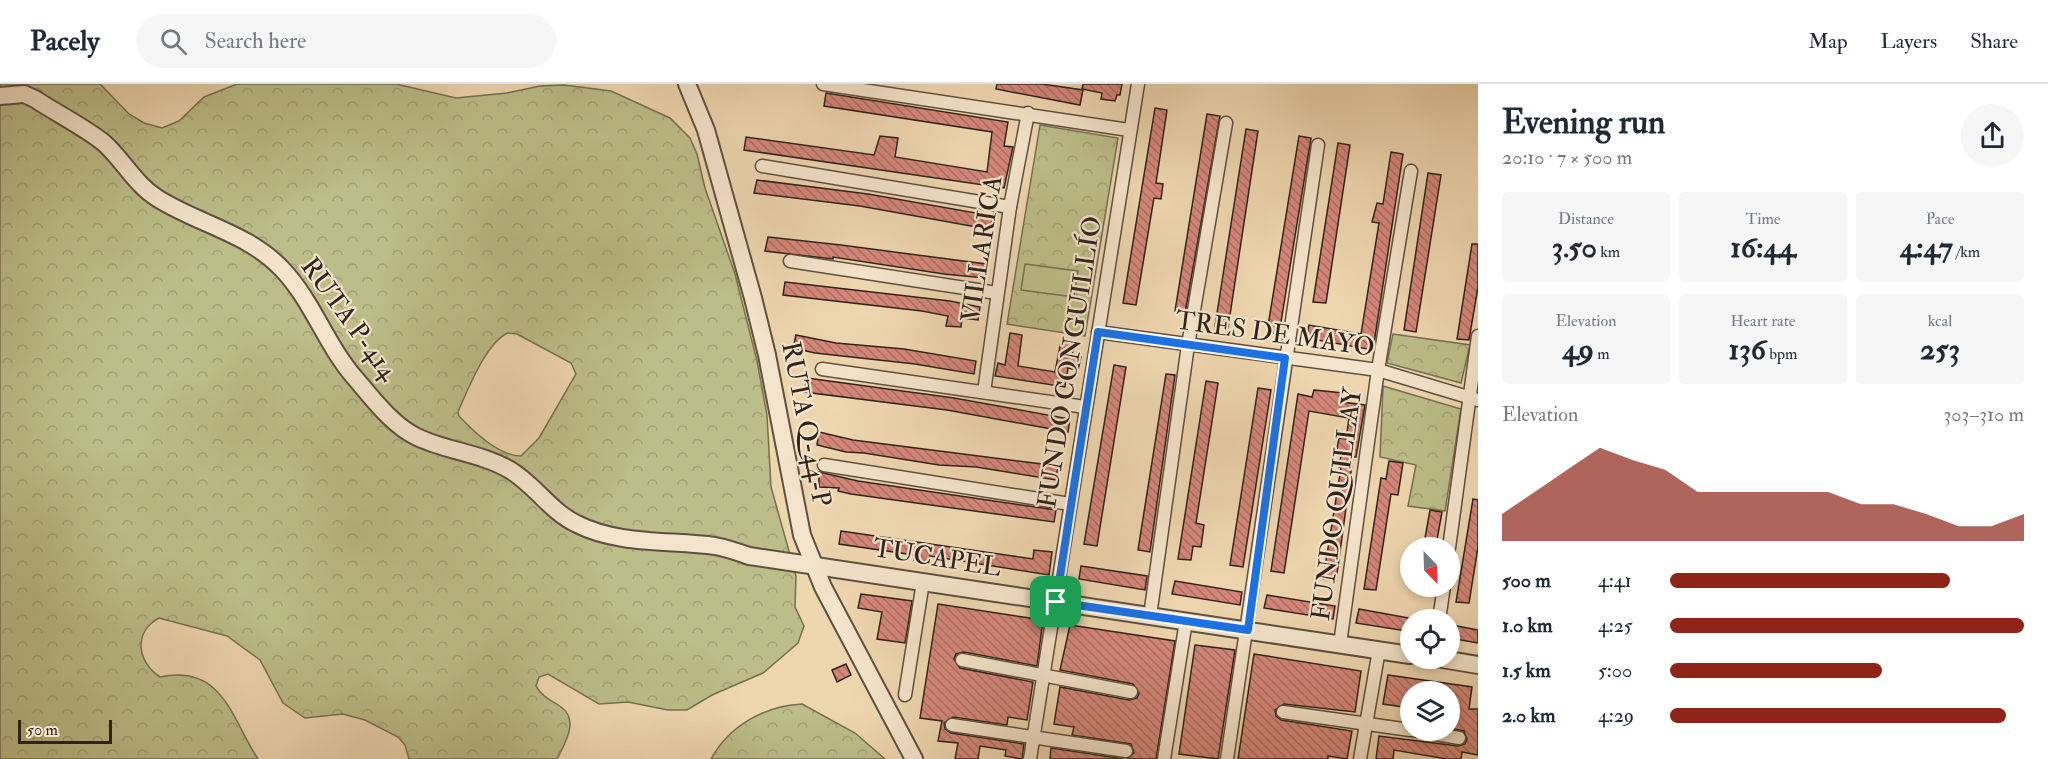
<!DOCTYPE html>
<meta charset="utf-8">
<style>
body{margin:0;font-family:"IM FELL Double Pica",serif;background:#f6f6f7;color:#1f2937;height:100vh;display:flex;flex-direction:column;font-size:22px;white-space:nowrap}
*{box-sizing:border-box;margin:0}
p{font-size:20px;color:#747a83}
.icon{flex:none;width:33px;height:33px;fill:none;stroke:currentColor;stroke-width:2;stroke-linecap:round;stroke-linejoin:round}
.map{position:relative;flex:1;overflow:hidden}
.sheet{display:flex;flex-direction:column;background:#fff;width:570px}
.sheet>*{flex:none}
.needle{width:39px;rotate:157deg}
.fabs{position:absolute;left:1400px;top:453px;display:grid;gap:12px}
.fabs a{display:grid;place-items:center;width:60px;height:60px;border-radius:50%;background:#fff;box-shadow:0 3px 9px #0003;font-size:30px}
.scale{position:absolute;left:18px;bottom:15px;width:94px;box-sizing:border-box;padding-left:6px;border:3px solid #2f231c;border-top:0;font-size:16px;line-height:21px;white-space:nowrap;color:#2f231c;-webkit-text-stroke:4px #f4e4cb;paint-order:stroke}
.pin{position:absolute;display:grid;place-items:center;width:51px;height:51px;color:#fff;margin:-26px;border-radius:12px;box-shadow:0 3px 9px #0006}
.round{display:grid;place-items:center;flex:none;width:63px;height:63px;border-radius:32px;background:#f6f6f7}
.overview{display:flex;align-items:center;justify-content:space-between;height:102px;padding:0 24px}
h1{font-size:33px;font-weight:700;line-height:45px}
.figures{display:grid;grid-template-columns:repeat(3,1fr);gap:9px;height:102px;padding:6px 24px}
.figures div{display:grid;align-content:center;border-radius:6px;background:#f6f6f7;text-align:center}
.figures b{font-size:30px;font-weight:700}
.figures small{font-size:16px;font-weight:400}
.figures p{font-size:16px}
.chart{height:168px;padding:12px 24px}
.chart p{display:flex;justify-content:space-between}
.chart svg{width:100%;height:108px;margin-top:6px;fill:#8f2418;opacity:.7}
ul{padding:0 24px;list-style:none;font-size:20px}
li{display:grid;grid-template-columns:96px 72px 1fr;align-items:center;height:45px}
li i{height:15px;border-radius:8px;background:#8f2418}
header{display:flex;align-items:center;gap:36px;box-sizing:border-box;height:84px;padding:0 30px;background:#fff;border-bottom:2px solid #e0e1e3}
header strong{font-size:28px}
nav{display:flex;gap:33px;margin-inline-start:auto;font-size:21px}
.search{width:420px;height:54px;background:#f6f6f7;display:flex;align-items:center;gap:15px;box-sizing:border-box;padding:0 21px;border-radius:33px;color:#747a83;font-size:22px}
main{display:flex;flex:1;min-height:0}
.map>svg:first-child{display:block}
.forest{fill:url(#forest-crowns);stroke:#767052;stroke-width:1.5;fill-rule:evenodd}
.garden{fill:#bcbd88;stroke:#767052;stroke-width:1.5}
.building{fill:url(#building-back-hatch);stroke:#2f231c;stroke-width:1.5}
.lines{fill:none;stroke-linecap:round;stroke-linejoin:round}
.minor-casing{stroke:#5f5041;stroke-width:15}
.tertiary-casing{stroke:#5f5041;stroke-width:20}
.minor{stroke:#f4e4cb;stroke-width:12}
.tertiary{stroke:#f4e4cb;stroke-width:16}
.route-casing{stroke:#fff;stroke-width:12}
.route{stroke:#1a73e8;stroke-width:8}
.labels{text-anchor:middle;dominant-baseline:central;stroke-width:4.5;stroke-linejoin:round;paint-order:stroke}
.street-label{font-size:26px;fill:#2f231c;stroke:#f4e4cb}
</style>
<header>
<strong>Pacely</strong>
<div class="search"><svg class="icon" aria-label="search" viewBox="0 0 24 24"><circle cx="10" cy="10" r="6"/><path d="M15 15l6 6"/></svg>Search here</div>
<nav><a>Map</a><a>Layers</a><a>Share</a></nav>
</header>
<main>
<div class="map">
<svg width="1478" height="675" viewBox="0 0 1478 675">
<defs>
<pattern id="forest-crowns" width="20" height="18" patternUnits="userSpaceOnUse" patternTransform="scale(1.5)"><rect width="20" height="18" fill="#bcbd88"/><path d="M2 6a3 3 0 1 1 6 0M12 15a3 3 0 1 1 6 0" fill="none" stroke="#a2a275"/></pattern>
<pattern id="building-back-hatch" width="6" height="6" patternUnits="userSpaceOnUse" patternTransform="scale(1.5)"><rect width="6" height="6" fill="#d5877a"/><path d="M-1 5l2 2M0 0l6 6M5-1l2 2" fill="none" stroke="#ad6e63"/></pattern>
</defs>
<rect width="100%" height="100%" fill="#eed6af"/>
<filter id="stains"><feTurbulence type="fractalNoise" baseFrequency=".00333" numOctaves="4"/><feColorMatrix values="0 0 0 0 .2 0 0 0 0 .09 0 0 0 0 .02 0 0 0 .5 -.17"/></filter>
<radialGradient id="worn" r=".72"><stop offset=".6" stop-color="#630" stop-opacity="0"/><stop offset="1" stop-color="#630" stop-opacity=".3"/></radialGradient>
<g class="forest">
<path d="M0 0H100L129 30 144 39 162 44 179 37 204 13 237 0H396L456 14 507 9 540 2 564 1 611 7 670 34 690 54 697 70 705 104 735 190 757 277 767 331 771 403 796 492 795 523 804 542 798 559 763 589 712 611 687 626H668L628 618 599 620 548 590 539 593 536 602C543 614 551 616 561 623 580 636 564 661 557 675H409L405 661 398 653 365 636 343 630 305 634 283 619 260 576 227 552 159 534C133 548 137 578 160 593 223 580 231 634 258 675H0ZM508 249 517 250 571 279 576 290 539 354 521 372C499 372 473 347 459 332L458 328C467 307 487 257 508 249Z"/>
<path d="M1040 41 1118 54 1085 252 1007 240Z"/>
<path d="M1393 250 1470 261 1461 299 1387 279Z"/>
<path d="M1383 302 1461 325 1445 427 1408 422 1416 381 1380 373Z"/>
<path d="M802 620 855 649 885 675H711C729 642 764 622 802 620Z"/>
</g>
<path class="garden" d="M1025 180 1078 187 1074 213 1021 206Z"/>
<g class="building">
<path d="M997 0H1042L1083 6 1080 21 996 5Z"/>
<path d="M1083 0H1122L1120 11H1117L1115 17 1101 15 1102 9 1082 5Z"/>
<path d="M826 9 1008 38 1004 62 1013 63 1004 104 744 66 746 53 874 71 880 52 898 54 895 73 987 88 992 48 824 22Z"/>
<path d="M1155 24 1167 26 1156 99 1163 100 1161 115 1154 114 1136 221 1123 219Z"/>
<path d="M1207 30 1220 32 1185 229 1175 227Z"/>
<path d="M1246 45 1258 47 1228 244 1215 242Z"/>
<path d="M1299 52 1311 54 1279 250 1267 248Z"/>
<path d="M1338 59 1350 61 1326 219 1313 218Z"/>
<path d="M1391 68 1403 70 1373 266 1306 254 1309 241 1361 250 1379 139 1372 138 1377 119 1383 120Z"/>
<path d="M1428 89 1441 91 1416 248 1404 246Z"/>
<path d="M757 96 868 110 993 132 990 145 971 142 860 122 754 109Z"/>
<path d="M768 153 841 161 986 180 984 194 944 190 833 173V175L765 167Z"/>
<path d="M1472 160H1478V203L1469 256 1457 255Z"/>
<path d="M785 198 950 217 980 223 978 236 962 234 961 243 946 242 948 232 922 227 783 211Z"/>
<path d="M1010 249 1022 251 1018 282 1055 288 1061 257 1074 259 1072 272 1081 273 1078 286 1068 284 1065 303 995 292 998 279 1005 281Z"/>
<path d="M796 251 836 259 904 265 976 277 974 290 915 280 815 269 793 264Z"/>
<path d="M1114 281 1126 283 1097 462 1084 460Z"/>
<path d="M1166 290 1175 291 1150 468 1138 466Z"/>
<path d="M807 294 954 314 1070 335 1068 348 947 326 804 308Z"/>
<path d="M1206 297 1218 299 1196 439 1204 441 1201 463 1193 462 1191 476 1178 475Z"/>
<path d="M1258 304 1271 306 1243 483 1230 481Z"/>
<path d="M1314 306 1343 309 1342 318 1365 321 1356 373H1353L1336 497 1323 495 1341 384 1339 383 1341 371 1336 370 1339 354 1346 355 1349 334 1309 327 1284 489 1271 487 1298 310 1312 313Z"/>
<path d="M819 348 853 356 1058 382 1056 396 976 383 939 381 864 369 846 368 817 361Z"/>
<path d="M1389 377 1403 379 1398 411 1391 410 1376 506 1364 505 1381 394 1386 395Z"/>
<path d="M819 388 858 397 1056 426 1054 438 851 410 838 407 839 404 819 403Z"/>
<path d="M1473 415 1478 416V463L1469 519 1456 518Z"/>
<path d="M1430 426 1442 428 1437 456 1425 454Z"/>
<path d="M841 447 1033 475 1034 466 1052 468 1049 491 930 472 929 477 914 476V471L839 460Z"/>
<path d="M1081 482 1147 492 1145 506 1079 495Z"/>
<path d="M1175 497 1242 508 1240 521 1172 510Z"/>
<path d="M861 510 912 517 905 559 877 555 882 528 858 524Z"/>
<path d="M1267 511 1335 522 1333 535 1264 524Z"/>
<path d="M938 520 1043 536 1037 582 964 568 956 570 954 575 960 584 1033 598 1027 636 1008 633 1007 641 953 633 944 639 945 645 951 649 1024 660 1022 675 1005 672 1006 666 980 662 978 675H955L958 659 938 657 942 637 920 634Z"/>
<path d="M1359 525 1409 534 1406 547 1356 539Z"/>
<path d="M1070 541 1175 557 1156 675H1127L1134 669 1131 660 1072 651 1074 643 1054 640 1060 603 1129 616 1137 614 1139 609 1133 600 1060 586Z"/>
<path d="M1452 541 1478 546V559L1449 554Z"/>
<path d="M1195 561 1235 566 1218 675 1179 670Z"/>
<path d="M1254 570 1361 587 1355 628 1284 620 1275 626 1276 632 1281 636 1352 647 1347 675 1328 672V675H1238Z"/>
<path d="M846 580 851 591 837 598 832 586Z"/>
<path d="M1388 591 1472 603 1469 625H1478V671L1462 668 1461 675H1447L1394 666 1393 675H1376L1379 652 1458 662 1465 660 1467 655 1464 647 1449 644 1452 608H1410V624L1383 620Z"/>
<path d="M1051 664 1124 675H1050Z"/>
</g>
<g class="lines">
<defs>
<g id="minor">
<path d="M823 0 1129 46"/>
<path d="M762 82 1010 123"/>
<path d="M790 177 997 209"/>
<path d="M1098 248 1378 286 1478 316"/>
<path d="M822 285 1085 323"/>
<path d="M984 308 1010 123 1028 29"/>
<path d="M824 381 1070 420"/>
<path d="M1449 464 1478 252"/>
<path d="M1150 532 1188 261 1226 39"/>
<path d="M1439 536 1444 502"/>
<path d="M1340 560 1378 286 1411 87"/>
<path d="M962 576 1131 608"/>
<path d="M905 611 923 498"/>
<path d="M1283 628 1410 646"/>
<path d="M952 641 1126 667"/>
<path d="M1413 646 1459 654"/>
<path d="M1030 675 1138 0"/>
<path d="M1164 675 1186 537"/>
<path d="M1227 675 1318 61"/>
<path d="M1360 675 1379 566"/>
</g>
<g id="tertiary">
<path d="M687 0 706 46 753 214 767 271 802 451 823 503 914 675"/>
<path d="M0 12 24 10 35 15C56 29 86 44 104 59 123 76 135 100 157 114 198 140 248 149 282 185 312 216 326 261 355 294 372 314 393 342 417 353 446 367 481 369 510 386 535 401 551 428 577 440 618 461 670 456 715 462 726 464 738 468 749 472L1410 571"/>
<path d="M1436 574 1478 581"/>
</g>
</defs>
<use href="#minor" class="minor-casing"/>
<use href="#tertiary" class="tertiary-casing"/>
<use href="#minor" class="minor"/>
<use href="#tertiary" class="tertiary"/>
</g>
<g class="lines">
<defs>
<path id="route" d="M1098 248 1285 274 1248 546 1056 518Z"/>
</defs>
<use href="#route" class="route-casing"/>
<use href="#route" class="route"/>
</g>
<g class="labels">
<g class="street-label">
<text transform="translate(982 165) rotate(-81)">VILLARICA</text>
<text transform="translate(349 235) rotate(54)">RUTA P-414</text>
<text transform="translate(1275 250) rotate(8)">TRES DE MAYO</text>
<text transform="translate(1070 278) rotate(-81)">FUNDO CONGUILLÍO</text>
<text transform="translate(806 340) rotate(79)">RUTA Q-44-P</text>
<text transform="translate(1337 420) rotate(-82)">FUNDO QUILLAY</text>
<text transform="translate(937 474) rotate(9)">TUCAPEL</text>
</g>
</g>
<rect width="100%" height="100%" filter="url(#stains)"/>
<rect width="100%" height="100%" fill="url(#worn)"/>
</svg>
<div class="fabs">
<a><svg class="needle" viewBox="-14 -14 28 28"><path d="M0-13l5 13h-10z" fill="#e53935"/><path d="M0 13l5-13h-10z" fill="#747a83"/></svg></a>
<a><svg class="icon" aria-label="locate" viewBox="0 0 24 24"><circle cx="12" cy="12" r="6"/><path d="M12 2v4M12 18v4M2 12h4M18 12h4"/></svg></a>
<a><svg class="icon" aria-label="layers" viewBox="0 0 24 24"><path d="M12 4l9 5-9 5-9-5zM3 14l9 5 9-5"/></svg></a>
</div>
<div class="scale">50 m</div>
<div class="pin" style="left:1056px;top:518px;background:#1e9e55"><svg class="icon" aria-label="arrive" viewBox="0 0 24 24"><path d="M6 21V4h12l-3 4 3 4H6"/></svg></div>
</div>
<section class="sheet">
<div class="overview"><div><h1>Evening run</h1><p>20:10 · 7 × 500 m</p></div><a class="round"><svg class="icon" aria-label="share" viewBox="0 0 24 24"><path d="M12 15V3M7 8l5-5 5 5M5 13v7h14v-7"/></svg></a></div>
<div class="figures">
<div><p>Distance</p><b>3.50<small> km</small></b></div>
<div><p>Time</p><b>16:44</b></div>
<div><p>Pace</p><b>4:47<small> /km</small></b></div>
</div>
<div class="figures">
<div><p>Elevation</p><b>49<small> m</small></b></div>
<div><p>Heart rate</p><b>136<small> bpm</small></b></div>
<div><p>kcal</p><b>253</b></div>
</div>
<div class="chart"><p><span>Elevation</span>303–310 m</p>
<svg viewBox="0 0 160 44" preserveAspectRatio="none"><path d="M0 44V33L10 24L20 15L30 6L40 11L50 15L60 24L70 24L80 24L90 24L100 24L110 29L120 29L130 33L140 38L150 38L160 33V44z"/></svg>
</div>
<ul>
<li><b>500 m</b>4:41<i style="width:79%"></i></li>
<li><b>1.0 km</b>4:25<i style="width:100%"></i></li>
<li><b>1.5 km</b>5:00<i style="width:60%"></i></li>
<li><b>2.0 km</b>4:29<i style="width:95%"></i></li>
</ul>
</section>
</main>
